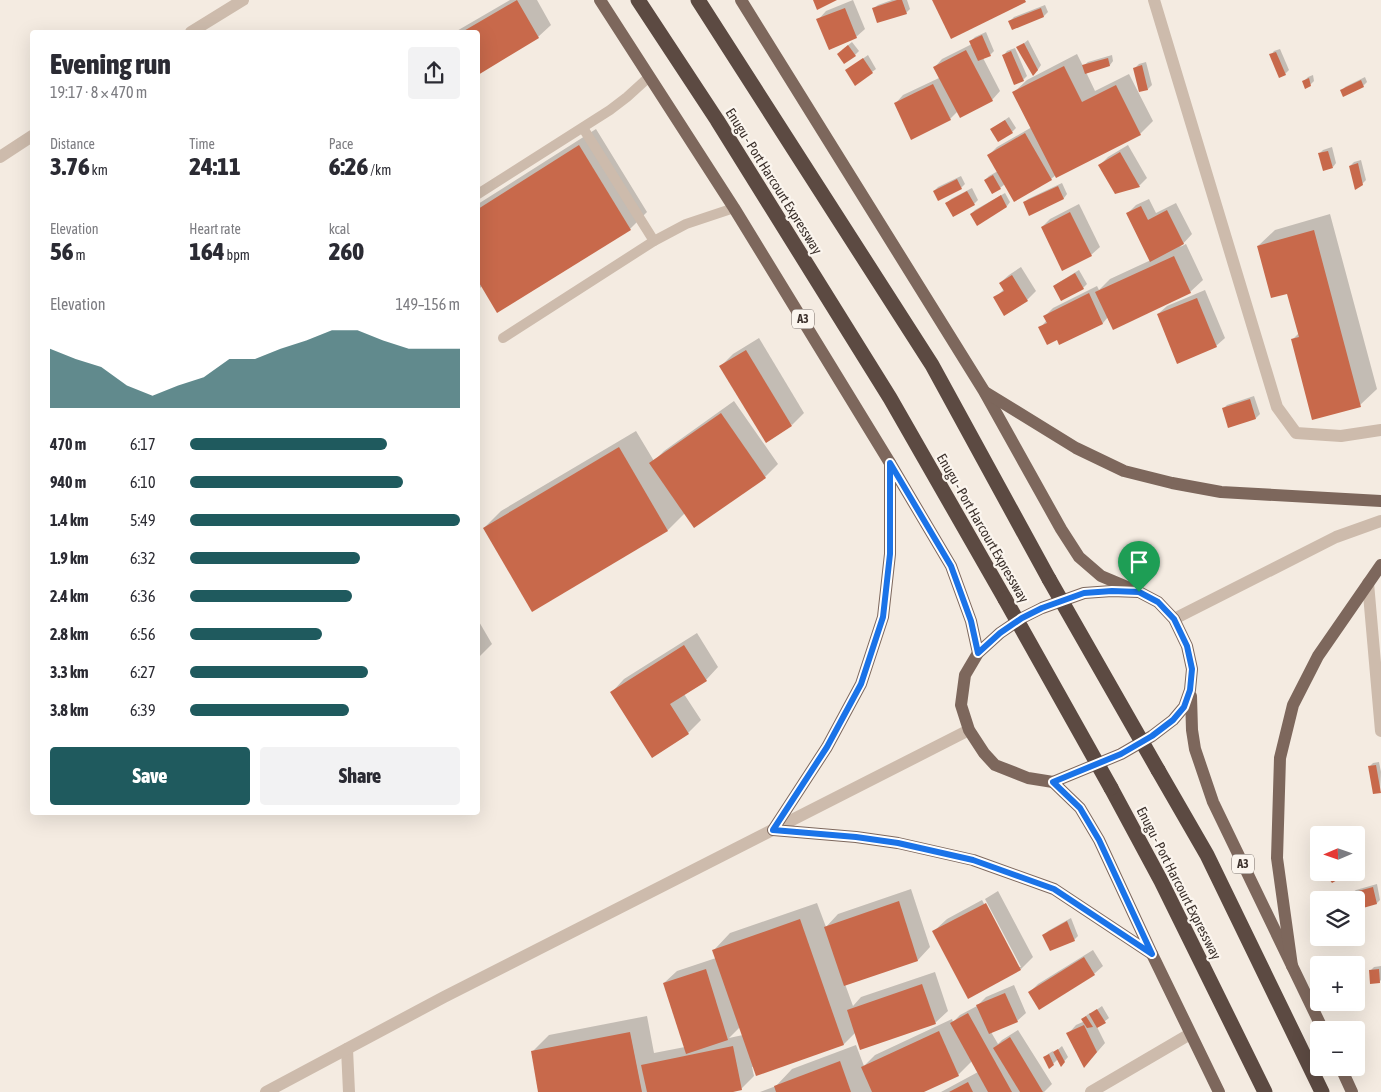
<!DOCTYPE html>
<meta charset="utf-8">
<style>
body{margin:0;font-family:"Asap Condensed",sans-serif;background:#f2f2f3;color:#2b2b33;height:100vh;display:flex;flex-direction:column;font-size:19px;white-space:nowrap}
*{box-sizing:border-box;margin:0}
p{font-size:16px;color:#7c7c81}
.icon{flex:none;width:28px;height:28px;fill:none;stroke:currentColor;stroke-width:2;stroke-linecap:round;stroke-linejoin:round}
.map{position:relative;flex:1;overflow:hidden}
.details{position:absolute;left:30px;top:30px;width:450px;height:785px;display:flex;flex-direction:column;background:#fff;border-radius:5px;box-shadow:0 5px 20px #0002}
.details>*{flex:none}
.needle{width:32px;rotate:268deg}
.tools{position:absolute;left:1310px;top:826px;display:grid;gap:10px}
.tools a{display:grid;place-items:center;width:55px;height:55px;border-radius:5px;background:#fff;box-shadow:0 5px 20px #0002;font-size:25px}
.pin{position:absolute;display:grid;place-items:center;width:42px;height:42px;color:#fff;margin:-51px -21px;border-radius:50% 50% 50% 0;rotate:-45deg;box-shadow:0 0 5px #0007}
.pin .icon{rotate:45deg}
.round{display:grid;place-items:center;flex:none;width:52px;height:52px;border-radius:5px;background:#f2f2f3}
.summary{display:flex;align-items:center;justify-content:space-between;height:85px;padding:0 20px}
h1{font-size:28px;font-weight:800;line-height:38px}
.metrics{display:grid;grid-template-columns:repeat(3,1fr);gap:8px;height:85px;padding:5px 20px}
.metrics div{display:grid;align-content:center}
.metrics b{font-size:25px;font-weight:800}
.metrics small{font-size:14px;font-weight:400}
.metrics p{font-size:14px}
.chart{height:140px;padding:10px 20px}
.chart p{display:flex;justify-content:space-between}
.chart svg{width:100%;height:90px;margin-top:5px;fill:#1f5a5e;opacity:.7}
.button{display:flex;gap:10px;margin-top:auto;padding:10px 20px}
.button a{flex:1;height:58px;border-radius:5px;background:#1f5a5e;color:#fff;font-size:20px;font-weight:800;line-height:58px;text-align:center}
.button a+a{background:#f2f2f3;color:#2b2b33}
ul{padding:0 20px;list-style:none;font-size:16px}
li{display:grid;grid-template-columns:80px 60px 1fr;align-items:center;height:38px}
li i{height:12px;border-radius:6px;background:#1f5a5e}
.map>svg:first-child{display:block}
.shadow{fill:#0003;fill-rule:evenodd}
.building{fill:#c8694b}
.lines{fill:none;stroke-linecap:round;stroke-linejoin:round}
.lane{stroke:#cdbbac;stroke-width:10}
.street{stroke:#cdbbac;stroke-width:12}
.primary{stroke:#7d675c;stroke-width:12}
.highway{stroke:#5c4a42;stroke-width:15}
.highway-bridge{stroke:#5c4a42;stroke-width:15}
.route-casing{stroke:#fff;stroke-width:10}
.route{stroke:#1a73e8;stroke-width:6}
.labels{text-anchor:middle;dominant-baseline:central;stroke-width:4.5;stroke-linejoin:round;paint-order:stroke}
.shield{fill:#fbf5ee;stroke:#756b66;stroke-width:1}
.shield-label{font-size:12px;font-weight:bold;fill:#3b302b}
.street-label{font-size:14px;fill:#3b302b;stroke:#fbf5ee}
</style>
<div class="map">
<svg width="1381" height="1092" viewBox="0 0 1381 1092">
<rect width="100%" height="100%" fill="#f4ebe1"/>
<g class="shadow">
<path d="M510 0H537L551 25 538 37 478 74V32H455Z"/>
<path d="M853 0 865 29 856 37 818 20 826 11Z"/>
<path d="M892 0H907L910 9 906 13 874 8 878 5Z"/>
<path d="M1045 5 1048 12 1044 16 1013 28 1010 21 1014 17Z"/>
<path d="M986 32 994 51 990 55 983 58 1000 91 992 100 958 111 950 119 895 104 903 95 939 78 934 68 942 59 972 44 971 41 975 37Z"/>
<path d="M1028 40 1041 65 1037 71 1018 48Z"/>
<path d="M852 42 859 51 855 55 842 50Z"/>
<path d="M1015 48 1027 76 1023 80 1004 55 1007 51Z"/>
<path d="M1280 49 1289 70 1285 74 1271 55 1274 51Z"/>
<path d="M1077 54 1083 66 1088 62 1112 55 1113 61 1110 65 1086 72 1095 91 1129 74 1153 121 1140 134 1056 175 1051 179 1005 184 1000 188 985 180 989 176 998 171 989 155 997 147 1032 127 1014 92 1027 80Z"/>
<path d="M868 55 876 69 856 84 847 70Z"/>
<path d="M1146 62 1152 85 1148 89 1140 91 1135 68 1139 64Z"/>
<path d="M1313 75 1314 81 1310 85 1304 81 1308 77Z"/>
<path d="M1365 77 1367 82 1363 86 1342 91 1345 87Z"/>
<path d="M1009 117 1016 128 1012 132 996 126Z"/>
<path d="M596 129 647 212 630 229 497 311 482 286 478 290V204Z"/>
<path d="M1128 145 1147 178 1139 186 1100 165 1108 157Z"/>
<path d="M1332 147 1336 163 1333 167 1319 154 1323 150Z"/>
<path d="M1361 160 1366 180 1362 184 1350 166 1354 162Z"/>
<path d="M961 176 965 184 961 188 934 191 938 187Z"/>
<path d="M1062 183 1067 194 1064 198 1029 214 1024 203 1028 199Z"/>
<path d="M972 188 978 200 974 204 947 203 951 199Z"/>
<path d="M1005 193 1010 202 1007 206 977 224 971 214 975 210Z"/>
<path d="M1149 199 1156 213 1176 203 1192 234 1180 247 1186 244 1203 280 1190 292 1108 317 1103 323 1060 344 1057 339 1040 328 1047 320 1045 316 1053 308 1097 286 1099 290 1110 279 1151 260 1127 214 1136 205Z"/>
<path d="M1079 204 1100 247 1091 255 1042 227 1050 219Z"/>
<path d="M1330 214 1377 389 1360 405 1292 340 1299 333 1288 292 1258 246 1275 230Z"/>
<path d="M1021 267 1036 291 1027 300 1005 314 995 298 1004 289 1000 283 1009 275Z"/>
<path d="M1079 270 1087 284 1083 288 1054 286 1058 283Z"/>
<path d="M1205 290 1225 338 1216 346 1158 314 1167 306Z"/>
<path d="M759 338 804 413 792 425 721 366 733 354Z"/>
<path d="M1254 396 1260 414 1256 418 1229 427 1223 409 1227 405Z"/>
<path d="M734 401 778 464 765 477 694 526 685 513 668 530 532 610 484 528 501 511 636 431 654 461 664 451Z"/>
<path d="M478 620 492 644 478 658Z"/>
<path d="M697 633 718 667 706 680 684 694 701 720 688 733 652 756 612 692 624 679Z"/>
<path d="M1379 762 1381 772 1380 792 1369 767 1373 763Z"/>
<path d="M1332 872H1341L1342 874 1332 882Z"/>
<path d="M1377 884 1380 900 1377 903 1354 900 1352 893 1356 890Z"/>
<path d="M911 889 930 947 918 960 845 984 853 1006 861 997 935 972 948 1011 935 1023 856 1032 844 1044 752 1067 754 1076 741 1089 727 1092H540L532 1052 549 1035 647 1016 654 1053 685 1047 664 983 677 971 716 958 714 950 730 933 817 903 826 927 838 914ZM740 1027 743 1035 729 1038Z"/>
<path d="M998 891 1033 957 1021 969 934 931 947 919 982 900 1018 967H1021L985 899Z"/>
<path d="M1071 918 1078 936 1074 940 1051 949 1044 935 1048 931Z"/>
<path d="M1093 950 1103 966 1094 974 1030 992 1038 984Z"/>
<path d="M1381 966V980L1379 982 1370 971 1374 967Z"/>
<path d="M1014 985 1026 1013 1017 1021 991 1032 998 1044 1002 1040 1018 1030 1052 1084 1044 1092H941L978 1072 972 1061 958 1075 921 1092H760L776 1086 792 1069 856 1045 864 1066 875 1055 952 1019 953 1022 960 1015 977 1006 986 997Z"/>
<path d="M1102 1006 1109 1018 1097 1027 1105 1043 1092 1058 1068 1034 1076 1025 1085 1021 1083 1019 1087 1015 1090 1013 1091 1014Z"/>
<path d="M1062 1046 1068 1057 1061 1065 1058 1059 1050 1067 1045 1058 1048 1054 1053 1051 1054 1053Z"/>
</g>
<g class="building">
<path d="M517 0 539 38 478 75V32H462Z"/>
<path d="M813 0H837L817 10Z"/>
<path d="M897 0H902L907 14 877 23 872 8Z"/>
<path d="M932 0H1025L1026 2 951 39Z"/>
<path d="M845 8 857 38 829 50 816 19Z"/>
<path d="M1041 8 1044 17 1012 30 1008 21Z"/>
<path d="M982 35 991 56 978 61 969 41Z"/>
<path d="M1024 43 1038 70 1033 76 1016 47Z"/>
<path d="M848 45 856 56 844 64 837 54Z"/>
<path d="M966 50 993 101 960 118 933 67Z"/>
<path d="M1011 51 1024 81 1014 85 1002 55Z"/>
<path d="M1276 52 1286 75 1279 78 1269 54Z"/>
<path d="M863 58 873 73 855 86 845 70Z"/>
<path d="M1108 58 1110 66 1085 74 1082 65Z"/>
<path d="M1142 65 1148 90 1139 92 1133 68Z"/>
<path d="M1064 66 1082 102 1116 85 1141 135 1056 178 1012 92Z"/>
<path d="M1309 78 1311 86 1305 89 1302 81Z"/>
<path d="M1361 80 1364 87 1343 97 1340 90Z"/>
<path d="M933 84 951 120 911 140 894 103Z"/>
<path d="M1005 120 1013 133 998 142 990 129Z"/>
<path d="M1025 133 1052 180 1014 202 987 155Z"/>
<path d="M579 145 631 230 497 313 478 281V209Z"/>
<path d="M1328 151 1333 168 1323 171 1318 153Z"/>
<path d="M1120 152 1140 187 1115 194 1098 165Z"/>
<path d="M1358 163 1363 185 1355 190 1349 166Z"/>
<path d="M993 175 1001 189 992 194 984 180Z"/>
<path d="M957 179 962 189 938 201 933 191Z"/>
<path d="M1058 186 1064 199 1029 216 1023 202Z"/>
<path d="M967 191 975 205 953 217 945 203Z"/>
<path d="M1001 195 1007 207 977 226 970 214Z"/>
<path d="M1141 206 1148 220 1167 210 1184 244 1150 262 1126 213Z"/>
<path d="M1070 212 1092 256 1062 271 1041 227Z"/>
<path d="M1314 230 1361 407 1312 420 1291 339 1299 337 1287 294 1271 298 1257 246Z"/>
<path d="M1174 256 1191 293 1113 330 1095 292Z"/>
<path d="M1075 273 1084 289 1061 301 1053 286Z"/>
<path d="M1012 275 1028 301 1004 316 993 297 1004 291 999 283Z"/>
<path d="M1089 293 1103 324 1059 345 1057 340 1047 345 1038 327 1047 323 1043 316Z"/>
<path d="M1197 298 1217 347 1177 364 1157 314Z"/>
<path d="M746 350 792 426 766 443 719 366Z"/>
<path d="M1250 399 1256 419 1228 428 1222 408Z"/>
<path d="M721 413 766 478 694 528 649 463Z"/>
<path d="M619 447 668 531 532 612 483 528Z"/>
<path d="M684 645 707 681 670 704 689 734 652 758 610 692Z"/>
<path d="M1376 765 1381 793 1373 794 1368 766Z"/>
<path d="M1332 872H1335L1339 879 1332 883 1327 876Z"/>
<path d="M1373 887 1377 904 1356 910V900H1352L1351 893Z"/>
<path d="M899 901 918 961 844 986 824 927Z"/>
<path d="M986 903 1021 970 968 999 932 931Z"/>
<path d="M800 919 844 1045 756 1076 712 950Z"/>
<path d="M1067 921 1075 941 1050 951 1042 935Z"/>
<path d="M1084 957 1095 975 1039 1010 1028 992Z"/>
<path d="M706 969 728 1040 686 1054 663 983Z"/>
<path d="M1379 969 1380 983 1370 984 1369 970Z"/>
<path d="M922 984 936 1024 860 1050 847 1010Z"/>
<path d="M1005 993 1018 1022 989 1034 976 1005Z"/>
<path d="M1097 1009 1106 1023 1097 1028 1089 1014Z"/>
<path d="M968 1013 1012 1092H988L950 1023Z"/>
<path d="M1086 1016 1093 1027 1087 1028 1081 1019Z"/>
<path d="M1084 1025 1097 1052 1084 1068 1066 1033Z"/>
<path d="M939 1031 959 1076 924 1092H872L861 1067Z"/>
<path d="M630 1032 642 1092H538L531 1051Z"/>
<path d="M1010 1037 1043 1092H1020L993 1048Z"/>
<path d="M733 1046 742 1090 733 1092H647L641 1065Z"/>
<path d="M1058 1049 1065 1062 1061 1067 1053 1052Z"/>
<path d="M1049 1054 1054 1065 1049 1069 1043 1057Z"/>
<path d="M840 1061 851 1092H776L774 1086Z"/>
<path d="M968 1082 973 1092H949Z"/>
</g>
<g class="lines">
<g class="lane">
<path d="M583 128 654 241"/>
<path d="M478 194 610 110 627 97 649 77"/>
<path d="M503 338 654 241 686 224 734 208"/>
</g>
<g class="street">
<path d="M1154 0 1277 407 1296 433 1341 436 1381 430"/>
<path d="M191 32 243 0"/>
<path d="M0 157 32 136"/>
<path d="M1368 583 1381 731"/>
<path d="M1174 619 1336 537 1381 521"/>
<path d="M347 1049 349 1092"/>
<path d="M266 1092 444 997 969 730"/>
<path d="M1091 1092 1190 1034"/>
</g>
<g class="primary">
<path d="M600 0 734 208 890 463 951 566 971 621 978 653"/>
<path d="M741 0 984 391 1061 529 1079 557 1101 576 1139 592"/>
<path d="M985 392 1076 448 1124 471 1172 483 1221 492 1381 501"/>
<path d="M890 463V554L883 617 861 684 827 747 773 830 856 837 898 843 973 860 1054 889 1152 954"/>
<path d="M1112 591 1139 592 1158 602 1174 619 1187 646 1192 669 1190 690 1184 707 1173 720 1152 736 1121 754 1053 782 1028 778 995 765 984 753 969 730 961 705 965 675 978 653 1000 633 1022 618 1042 608 1084 593Z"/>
<path d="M1191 696 1192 730 1195 749 1213 802 1323 1030"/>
<path d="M1053 782 1080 808 1099 840 1152 954 1219 1092"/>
<path d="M1292 966 1277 858 1280 758 1293 705 1318 656 1381 565"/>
<path d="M1341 1068 1352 1092"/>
</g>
<g class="highway">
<path d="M638 0 717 120 890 398 1005 599"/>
<path d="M698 0 932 365 1049 579"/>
<path d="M1158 770 1207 855 1322 1092"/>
<path d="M1111 788 1161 881 1265 1092"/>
</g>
<g class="highway-bridge">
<path d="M1049 579 1158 770"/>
<path d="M1005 599 1111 788"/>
</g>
</g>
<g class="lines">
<defs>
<path id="route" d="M890 463 951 566 971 621 978 653 1000 633 1022 618 1042 608 1084 593 1112 591 1139 592 1158 602 1174 619 1187 646 1192 669 1190 690 1184 707 1173 720 1152 736 1121 754 1053 782 1080 808 1099 840 1152 954 1054 889 973 860 898 843 856 837 773 830 827 747 861 684 883 617 890 554Z"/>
</defs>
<use href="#route" class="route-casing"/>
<use href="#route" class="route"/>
</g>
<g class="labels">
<g class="shield">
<rect x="792" y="309.5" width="22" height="19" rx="4"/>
<rect x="1232" y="854.5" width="22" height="19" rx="4"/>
</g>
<g class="shield-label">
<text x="803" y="319">A3</text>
<text x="1243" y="864">A3</text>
</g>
<g class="street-label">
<text transform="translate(774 181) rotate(58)">Enugu - Port Harcourt Expressway</text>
<text transform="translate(983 528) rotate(60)">Enugu - Port Harcourt Expressway</text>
<text transform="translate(1179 883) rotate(63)">Enugu - Port Harcourt Expressway</text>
</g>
</g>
</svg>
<div class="tools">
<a><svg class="needle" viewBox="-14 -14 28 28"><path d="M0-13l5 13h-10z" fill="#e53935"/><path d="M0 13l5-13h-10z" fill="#7c7c81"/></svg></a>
<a><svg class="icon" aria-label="layers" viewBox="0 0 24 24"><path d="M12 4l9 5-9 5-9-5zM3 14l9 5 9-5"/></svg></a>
<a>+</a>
<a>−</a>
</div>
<div class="pin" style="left:1139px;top:592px;background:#1e9e55"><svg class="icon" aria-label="arrive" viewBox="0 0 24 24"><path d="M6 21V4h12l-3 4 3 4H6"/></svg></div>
<section class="details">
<div class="summary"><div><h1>Evening run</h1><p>19:17 · 8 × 470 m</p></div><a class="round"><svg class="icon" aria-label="share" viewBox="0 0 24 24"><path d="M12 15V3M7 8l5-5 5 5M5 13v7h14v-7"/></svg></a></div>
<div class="metrics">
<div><p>Distance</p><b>3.76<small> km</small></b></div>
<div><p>Time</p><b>24:11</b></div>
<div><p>Pace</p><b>6:26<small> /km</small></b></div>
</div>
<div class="metrics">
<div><p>Elevation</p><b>56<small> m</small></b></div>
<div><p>Heart rate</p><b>164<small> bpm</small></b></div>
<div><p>kcal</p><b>260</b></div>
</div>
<div class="chart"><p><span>Elevation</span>149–156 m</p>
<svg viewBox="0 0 160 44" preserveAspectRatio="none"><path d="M0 44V15L10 20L20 24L30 33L40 38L50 33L60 29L70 20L80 20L90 15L100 11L110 6L120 6L130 11L140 15L150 15L160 15V44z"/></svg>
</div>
<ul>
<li><b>470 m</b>6:17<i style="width:73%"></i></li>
<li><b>940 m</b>6:10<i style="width:79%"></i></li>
<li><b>1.4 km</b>5:49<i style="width:100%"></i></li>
<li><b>1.9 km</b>6:32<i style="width:63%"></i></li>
<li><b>2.4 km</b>6:36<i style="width:60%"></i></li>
<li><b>2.8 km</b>6:56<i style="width:49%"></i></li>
<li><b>3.3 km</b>6:27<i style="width:66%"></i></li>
<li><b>3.8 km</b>6:39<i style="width:59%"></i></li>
</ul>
<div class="button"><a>Save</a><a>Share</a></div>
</section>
</div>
